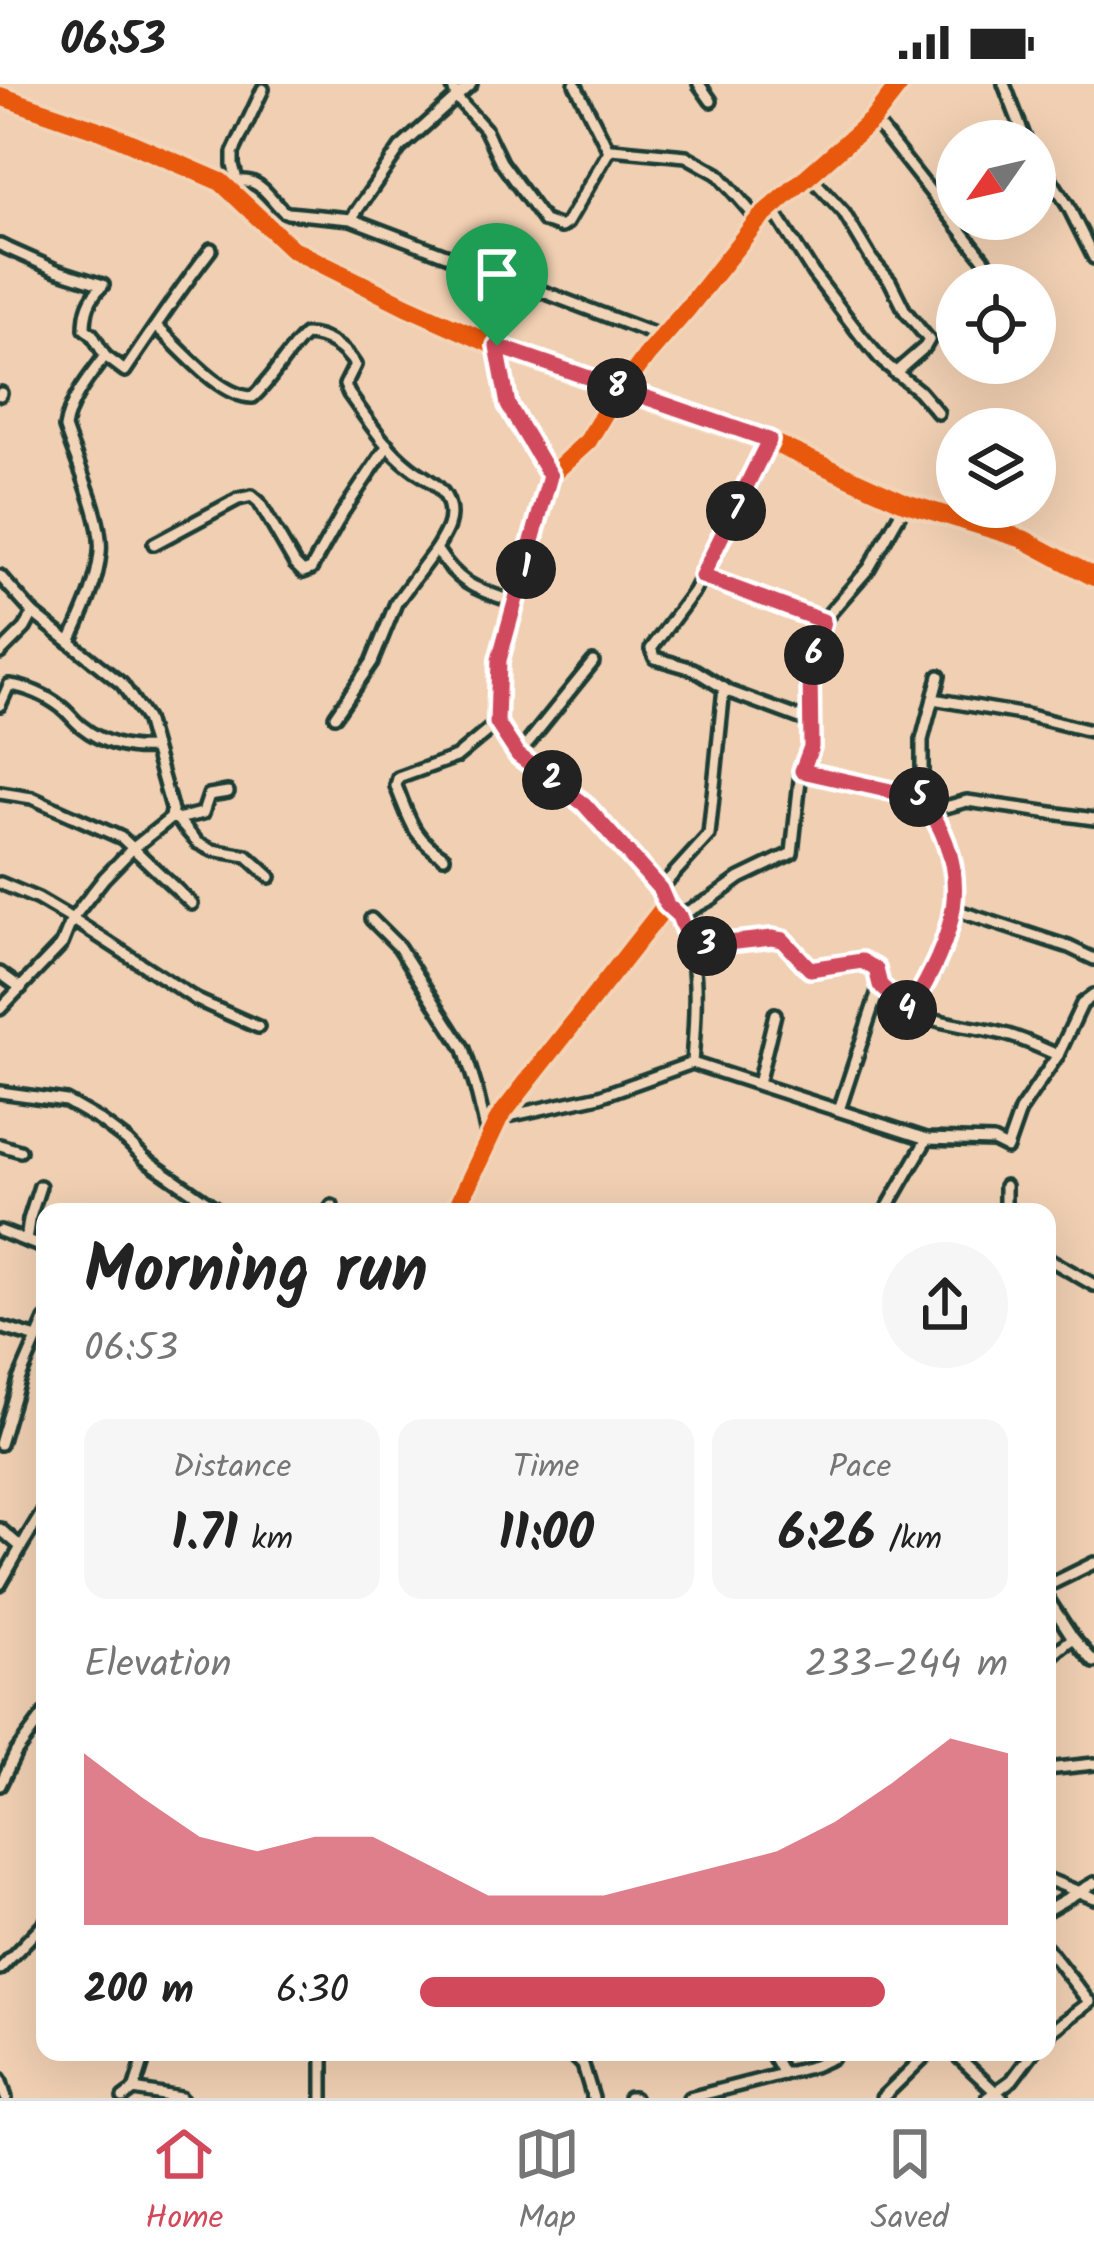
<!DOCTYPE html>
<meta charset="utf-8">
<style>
body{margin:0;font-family:Kalam,sans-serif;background:#f6f6f6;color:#222;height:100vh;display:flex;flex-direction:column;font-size:45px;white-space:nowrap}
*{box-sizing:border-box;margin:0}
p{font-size:39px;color:#767676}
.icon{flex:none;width:66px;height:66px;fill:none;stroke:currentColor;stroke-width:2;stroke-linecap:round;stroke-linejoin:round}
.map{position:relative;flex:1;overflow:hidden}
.side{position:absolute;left:36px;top:1119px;width:1020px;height:858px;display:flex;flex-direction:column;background:#fff;border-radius:24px;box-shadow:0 12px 48px #0002}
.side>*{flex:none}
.needle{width:78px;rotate:236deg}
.tools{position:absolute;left:936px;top:36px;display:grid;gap:24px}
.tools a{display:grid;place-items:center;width:120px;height:120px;border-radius:50%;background:#fff;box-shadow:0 12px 48px #0002;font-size:60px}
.pin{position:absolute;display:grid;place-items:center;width:102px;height:102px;color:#fff;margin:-123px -51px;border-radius:50% 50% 50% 0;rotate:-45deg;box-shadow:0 0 12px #0007}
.pin .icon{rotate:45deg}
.km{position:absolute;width:60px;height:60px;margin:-30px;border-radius:50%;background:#222;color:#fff;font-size:33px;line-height:60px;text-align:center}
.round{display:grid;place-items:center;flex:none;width:126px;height:126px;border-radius:63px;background:#f6f6f6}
.summary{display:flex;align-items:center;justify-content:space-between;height:204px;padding:0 48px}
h1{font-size:66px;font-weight:700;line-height:90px}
.figures{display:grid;grid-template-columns:repeat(3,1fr);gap:18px;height:204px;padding:12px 48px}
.figures div{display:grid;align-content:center;border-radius:24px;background:#f6f6f6;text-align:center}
.figures b{font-size:51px;font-weight:700}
.figures small{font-size:33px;font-weight:400}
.figures p{font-size:33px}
.chart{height:336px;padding:24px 48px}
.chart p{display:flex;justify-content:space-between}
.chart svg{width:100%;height:216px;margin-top:12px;fill:#d1495b;opacity:.7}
ul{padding:0 48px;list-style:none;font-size:39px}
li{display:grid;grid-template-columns:192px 144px 1fr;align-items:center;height:90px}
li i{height:30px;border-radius:15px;background:#d1495b}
.status{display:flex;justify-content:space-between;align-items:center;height:84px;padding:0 60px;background:#fff;direction:ltr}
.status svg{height:33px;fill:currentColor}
.tabs{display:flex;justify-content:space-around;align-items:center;height:168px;border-top:3px solid #e0e0e0;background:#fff;font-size:33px;color:#767676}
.tabs a{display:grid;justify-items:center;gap:6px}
.tabs .on{color:#d1495b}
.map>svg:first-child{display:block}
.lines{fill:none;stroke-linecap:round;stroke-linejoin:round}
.street-casing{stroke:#1f3d34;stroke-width:18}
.street{stroke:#f2d5b9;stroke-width:9}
.cycleway-casing{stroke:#f2d5b9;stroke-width:26}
.cycleway{stroke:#e8590c;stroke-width:18}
.route-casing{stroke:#fff;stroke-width:24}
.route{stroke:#d1495b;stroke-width:15}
</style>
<div class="status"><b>06:53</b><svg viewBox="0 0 49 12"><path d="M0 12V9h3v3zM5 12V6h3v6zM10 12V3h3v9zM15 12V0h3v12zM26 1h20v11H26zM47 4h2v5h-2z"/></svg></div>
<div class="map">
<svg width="1094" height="2014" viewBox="0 0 1094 2014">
<rect width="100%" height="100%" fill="#f0cfb2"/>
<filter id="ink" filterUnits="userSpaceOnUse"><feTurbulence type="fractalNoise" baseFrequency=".00833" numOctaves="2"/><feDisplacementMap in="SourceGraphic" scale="24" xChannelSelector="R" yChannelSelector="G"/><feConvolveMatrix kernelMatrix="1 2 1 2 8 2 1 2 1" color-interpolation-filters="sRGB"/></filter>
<g filter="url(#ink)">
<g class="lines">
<defs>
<g id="street">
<path d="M452 0 456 13 485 45 501 78 544 137 561 143 567 139 609 67 612 65 686 72 718 90 758 136"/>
<path d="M575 0 609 67"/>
<path d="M699 0 711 17"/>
<path d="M1004 0 1026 57"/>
<path d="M0 12 110 50 221 98 292 165 406 222 498 263 769 357 906 419 1023 455 1094 493"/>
<path d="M873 35 990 183 1008 201"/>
<path d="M1035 71 1068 122 1094 174"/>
<path d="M810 92 844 129 872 176 890 197 905 227 929 256 925 263 895 289"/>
<path d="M237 96 233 81V69L263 5"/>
<path d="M221 98C259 93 258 100 283 127L288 129 351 135 662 253"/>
<path d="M772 124 813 189 861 252 883 278 919 307 938 329"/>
<path d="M351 135 400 64 471 0"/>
<path d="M0 161 56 186 103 201C89 214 85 227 85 245L92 250 105 272 125 287C153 245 180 205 211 165"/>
<path d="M1035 229 1045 239"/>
<path d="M157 243C180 264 221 314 253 313 273 295 285 270 305 251 325 251 345 264 355 281L345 301 349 310C367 335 385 364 410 383 424 394 445 402 449 422 453 439 444 451 436 465 461 503 477 505 517 519"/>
<path d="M498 263 508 321 550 392"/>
<path d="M0 311 1 309"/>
<path d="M769 357 750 400 694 507 651 565 655 574 693 585 730 608 811 638"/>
<path d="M154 460 238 415 252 412 259 418 295 480 303 488 311 485 343 428 388 361"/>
<path d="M0 492 33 529 122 600 146 635 172 727 171 734 132 765 104 794 72 835 62 860 0 925"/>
<path d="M702 492 823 537"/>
<path d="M70 558C83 529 97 501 100 469 104 436 76 377 65 344 69 317 89 293 105 272"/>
<path d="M0 569 25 544 33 529"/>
<path d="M933 615 1026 631 1094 648"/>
<path d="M0 621 9 601C27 603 47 612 61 623 69 629 74 637 82 643 102 659 128 666 153 664"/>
<path d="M335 632 372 578 396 519 436 465"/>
<path d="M518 671 593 578"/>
<path d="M801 687 922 714"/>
<path d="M0 709 32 714 122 754 192 820"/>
<path d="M931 727 967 717 1094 735"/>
<path d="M171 734 177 735 198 759 212 766 247 772 270 793"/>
<path d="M177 735 203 729 209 711 228 708"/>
<path d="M444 773C412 753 410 736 396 702L398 694 456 673 497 639"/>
<path d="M0 799 38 815 72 835 197 916 258 943"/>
<path d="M660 805 709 751 724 604"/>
<path d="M666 821C705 854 695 933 692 979"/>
<path d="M955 826 1069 863 1094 875"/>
<path d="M679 832 711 815 740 794 792 769 801 687 811 663 810 586 823 537 869 484 906 419"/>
<path d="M371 835 399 863 464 965 476 1004 488 1054"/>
<path d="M691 863 772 854 783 856 810 885 863 877 876 885C891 940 957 938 1004 950 1022 954 1040 964 1058 971"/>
<path d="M0 889 21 904"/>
<path d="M909 928 936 883 955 826 949 762 922 714V656L939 592"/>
<path d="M758 1000 775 930"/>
<path d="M0 1008 66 1017 99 1036 127 1057 145 1075 221 1128"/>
<path d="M839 1026 880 901"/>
<path d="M499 1034 600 1012 692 979 927 1055 993 1057 1007 1064 1020 1027 1058 971 1082 920 1094 911"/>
<path d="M0 1061 20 1067"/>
<path d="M328 1128 332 1122"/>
<path d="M455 1128 499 1034 666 821 660 805 584 720 518 671 497 639 499 576 550 392 588 357 608 323 647 271 688 224 758 136 873 35 900 0"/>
<path d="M885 1128 927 1055"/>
<path d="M1005 1128V1102"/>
<path d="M0 1147 45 1164"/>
<path d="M26 1157 29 1136 40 1102"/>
<path d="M1047 1174 1094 1201"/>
<path d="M0 1243 37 1254"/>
<path d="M0 1360 19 1296 45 1236"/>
<path d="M0 1445 21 1463 0 1500"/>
<path d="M21 1463 45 1424"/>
<path d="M1047 1502 1094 1479"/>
<path d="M1047 1514 1073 1554 1094 1578"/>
<path d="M1047 1575 1073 1554"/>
<path d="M1047 1685 1094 1680"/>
<path d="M0 1701 16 1668 45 1629"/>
<path d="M1047 1795 1094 1814"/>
<path d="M1047 1826 1094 1799"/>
<path d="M1047 1864 1089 1918"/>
<path d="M0 1885 45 1838"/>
<path d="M1047 1950 1090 1918"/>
<path d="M323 1968V2014"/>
<path d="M570 1968 583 1981 593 2014"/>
<path d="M771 1968 783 1990"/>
<path d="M953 1968 1002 2014"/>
<path d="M0 1995 6 2014"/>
<path d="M134 2006 146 1968"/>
<path d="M123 2014 134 2006 181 2014"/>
<path d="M629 2014H634"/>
<path d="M689 2014 814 1982 832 1974 837 1968"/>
<path d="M882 2014 929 1968"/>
<path d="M987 2014 1012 1996 1033 1968"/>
</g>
</defs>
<use href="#street" class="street-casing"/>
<use href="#street" class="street"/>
<defs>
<g id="cycleway">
<path d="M0 12 110 50 221 98 292 165 406 222 498 263 769 357 906 419 1023 455 1094 493"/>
<path d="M455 1128 499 1034 666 821 660 805 584 720 518 671 497 639 499 576 550 392 588 357 608 323 647 271 688 224 758 136 873 35 900 0"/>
</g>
</defs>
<use href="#cycleway" class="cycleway-casing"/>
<use href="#cycleway" class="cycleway"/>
</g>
</g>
<g class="lines" filter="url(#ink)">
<defs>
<path id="route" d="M497 262 769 356 702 492 823 537 810 586 811 663 802 687 922 714C978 792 954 853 909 928L880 901 876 885 862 877 810 885 783 856 772 854 691 863 679 832 667 821 660 805 584 720 518 671 497 639 499 576 550 392 508 321Z"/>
</defs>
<use href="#route" class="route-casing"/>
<use href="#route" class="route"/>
</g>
</svg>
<div class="tools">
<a><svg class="needle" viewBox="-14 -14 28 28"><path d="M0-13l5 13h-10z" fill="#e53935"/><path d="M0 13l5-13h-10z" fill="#767676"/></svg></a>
<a><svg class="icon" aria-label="locate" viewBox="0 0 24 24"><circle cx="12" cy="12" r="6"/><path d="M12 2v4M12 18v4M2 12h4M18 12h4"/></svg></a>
<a><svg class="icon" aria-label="layers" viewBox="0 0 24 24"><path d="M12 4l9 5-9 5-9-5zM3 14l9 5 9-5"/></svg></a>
</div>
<div class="pin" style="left:497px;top:262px;background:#1e9e55"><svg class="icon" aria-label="arrive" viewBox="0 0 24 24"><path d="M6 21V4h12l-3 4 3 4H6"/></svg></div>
<b class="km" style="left:526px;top:485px">1</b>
<b class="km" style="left:552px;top:696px">2</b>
<b class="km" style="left:707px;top:862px">3</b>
<b class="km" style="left:907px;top:926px">4</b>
<b class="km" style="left:919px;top:713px">5</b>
<b class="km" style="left:814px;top:571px">6</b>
<b class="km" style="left:736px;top:427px">7</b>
<b class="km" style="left:617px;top:304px">8</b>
<section class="side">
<div class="summary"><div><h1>Morning run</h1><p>06:53</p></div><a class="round"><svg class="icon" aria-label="share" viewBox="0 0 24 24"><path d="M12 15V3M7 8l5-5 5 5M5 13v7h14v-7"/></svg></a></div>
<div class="figures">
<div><p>Distance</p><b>1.71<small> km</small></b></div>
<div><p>Time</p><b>11:00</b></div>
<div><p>Pace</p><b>6:26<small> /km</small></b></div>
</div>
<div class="chart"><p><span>Elevation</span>233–244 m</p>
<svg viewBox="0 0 160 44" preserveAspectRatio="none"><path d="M0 44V9L10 18L20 26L30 29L40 26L50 26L60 32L70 38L80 38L90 38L100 35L110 32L120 29L130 23L140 15L150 6L160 9V44z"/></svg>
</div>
<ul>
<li><b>200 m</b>6:30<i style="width:79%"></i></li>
</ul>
</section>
</div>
<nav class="tabs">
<a class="on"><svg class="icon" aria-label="home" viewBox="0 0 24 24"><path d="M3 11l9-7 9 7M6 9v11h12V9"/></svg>Home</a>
<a><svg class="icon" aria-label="map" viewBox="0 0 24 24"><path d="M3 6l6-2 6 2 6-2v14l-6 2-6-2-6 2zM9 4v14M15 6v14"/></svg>Map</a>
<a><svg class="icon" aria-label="saved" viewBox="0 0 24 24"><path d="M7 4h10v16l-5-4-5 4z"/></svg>Saved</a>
</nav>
